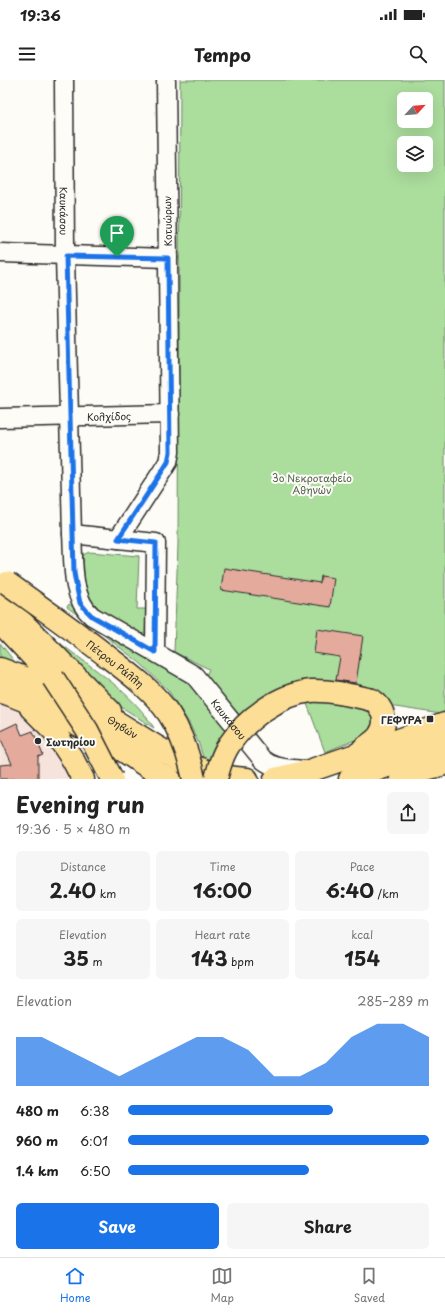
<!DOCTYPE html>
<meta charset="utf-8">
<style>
body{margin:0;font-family:"Playpen Sans",sans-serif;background:#f6f6f6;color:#222;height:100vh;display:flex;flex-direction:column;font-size:15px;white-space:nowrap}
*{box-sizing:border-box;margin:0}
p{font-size:13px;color:#767676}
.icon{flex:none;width:22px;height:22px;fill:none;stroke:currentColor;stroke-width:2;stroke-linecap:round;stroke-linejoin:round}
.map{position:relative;height:699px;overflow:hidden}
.details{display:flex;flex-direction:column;background:#fff;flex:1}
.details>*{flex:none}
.needle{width:26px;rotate:64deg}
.fabs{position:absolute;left:397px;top:12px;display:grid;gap:8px}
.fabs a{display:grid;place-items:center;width:36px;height:36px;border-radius:6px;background:#fff;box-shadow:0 4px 16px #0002;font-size:20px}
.pin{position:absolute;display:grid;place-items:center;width:34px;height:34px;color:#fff;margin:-41px -17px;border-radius:50% 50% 50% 0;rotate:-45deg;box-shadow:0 0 4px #0007}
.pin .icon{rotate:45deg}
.round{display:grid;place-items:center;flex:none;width:42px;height:42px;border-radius:6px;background:#f6f6f6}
.headline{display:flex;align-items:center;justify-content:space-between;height:68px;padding:0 16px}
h1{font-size:22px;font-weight:700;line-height:30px}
.metrics{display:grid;grid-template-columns:repeat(3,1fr);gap:6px;height:68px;padding:4px 16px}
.metrics div{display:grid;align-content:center;border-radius:6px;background:#f6f6f6;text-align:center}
.metrics b{font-size:20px;font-weight:700}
.metrics small{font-size:11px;font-weight:400}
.metrics p{font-size:11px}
.chart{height:112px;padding:8px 16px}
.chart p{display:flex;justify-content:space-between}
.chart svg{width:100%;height:72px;margin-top:4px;fill:#1a73e8;opacity:.7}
.cta{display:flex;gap:8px;margin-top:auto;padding:8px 16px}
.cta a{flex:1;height:46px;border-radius:6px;background:#1a73e8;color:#fff;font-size:16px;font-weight:700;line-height:46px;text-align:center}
.cta a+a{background:#f6f6f6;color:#222}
ul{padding:0 16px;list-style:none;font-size:13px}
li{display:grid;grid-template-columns:64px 48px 1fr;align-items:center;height:30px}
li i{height:10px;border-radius:5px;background:#1a73e8}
.status{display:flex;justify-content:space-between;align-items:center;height:28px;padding:0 20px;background:#fff;direction:ltr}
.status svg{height:11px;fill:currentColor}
header{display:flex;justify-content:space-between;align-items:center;height:52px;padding:0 16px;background:#fff;font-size:18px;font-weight:700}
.menu{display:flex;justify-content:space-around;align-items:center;height:56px;border-top:1px solid #e0e0e0;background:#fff;font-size:11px;color:#767676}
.menu a{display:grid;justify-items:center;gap:2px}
.menu .active{color:#1a73e8}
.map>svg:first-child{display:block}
.built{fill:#f6e4dc}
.green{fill:#abdd9d;stroke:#6b8464;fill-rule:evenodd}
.building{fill:#e4ab9d;stroke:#2b2b2b}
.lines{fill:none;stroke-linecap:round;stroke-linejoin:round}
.minor-casing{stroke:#2b2b2b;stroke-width:21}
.major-casing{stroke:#2b2b2b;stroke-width:25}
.minor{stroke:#fdfcf7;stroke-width:18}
.major{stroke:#fdde96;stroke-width:22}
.major-bridge-casing{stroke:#2b2b2b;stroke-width:25;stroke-linecap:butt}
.major-bridge{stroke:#fdde96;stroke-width:22}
.route-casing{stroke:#fff;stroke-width:8}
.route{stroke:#1a73e8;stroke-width:5}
.poi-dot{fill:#2b2b2b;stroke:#fdfcf7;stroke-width:1.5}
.labels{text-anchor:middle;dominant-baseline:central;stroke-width:4;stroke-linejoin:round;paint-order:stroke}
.street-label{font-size:10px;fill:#2b2b2b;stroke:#fdfcf7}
.park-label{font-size:10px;fill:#51604d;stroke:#fdfcf7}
.poi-label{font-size:10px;font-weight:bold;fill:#2b2b2b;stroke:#fdfcf7;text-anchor:end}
</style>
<div class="status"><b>19:36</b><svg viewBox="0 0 49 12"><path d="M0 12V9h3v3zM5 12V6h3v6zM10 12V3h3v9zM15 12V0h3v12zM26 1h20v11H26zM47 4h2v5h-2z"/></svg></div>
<header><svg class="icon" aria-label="menu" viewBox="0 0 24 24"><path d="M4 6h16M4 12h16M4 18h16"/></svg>Tempo<svg class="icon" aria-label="search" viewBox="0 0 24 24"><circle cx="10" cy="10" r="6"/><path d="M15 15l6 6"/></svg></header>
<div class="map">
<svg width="445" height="699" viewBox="0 0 445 699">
<rect width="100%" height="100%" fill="#fdfcf7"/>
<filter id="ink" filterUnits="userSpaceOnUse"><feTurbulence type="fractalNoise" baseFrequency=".025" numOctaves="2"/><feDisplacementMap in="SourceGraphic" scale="8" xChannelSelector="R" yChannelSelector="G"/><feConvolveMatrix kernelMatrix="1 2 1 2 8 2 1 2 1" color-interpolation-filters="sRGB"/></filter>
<g filter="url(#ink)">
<path class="built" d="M4 623 13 626 27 634 42 646 76 699H0V624Z"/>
<g class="green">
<path d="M180 0H445V631L441 634 389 626 337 607 240 641 205 598 209 589 174 572 178 465ZM404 19H426V41H404ZM404 63H426V85H404Z"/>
<path d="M89 472 139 476 137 529H146L145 557 136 556 93 526 85 513 83 475Z"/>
<path d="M69 524 118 559 181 592 232 649 212 684H205L199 664 189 643 168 610 140 583 67 527Z"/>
<path d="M0 563 18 586 0 583Z"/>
<path d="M60 563C93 589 132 612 154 648L106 617 58 564Z"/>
<path d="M306 621H319L339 623 367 630 373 636 375 642 367 655 325 672Z"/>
</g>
<g class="building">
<path d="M224 488 320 503 321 496 334 498 330 527 221 510Z"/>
<path d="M317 549 363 556 356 603 336 600 340 577 314 573Z"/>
<path d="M17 643 22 655 33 651 43 675 38 677V699H0V685L12 684 0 657V651Z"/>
</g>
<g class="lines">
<defs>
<g id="minor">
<path id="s1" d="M64 0 65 176 72 454C74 481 70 517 92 536L194 595 262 679C273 689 288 688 302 690"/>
<path d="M0 173 168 178"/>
<path id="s2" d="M0 338 170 334"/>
<path d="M72 454 156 463 155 572"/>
<path d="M118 459 163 390 168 382 170 372 166 0"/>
</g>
<g id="major">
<path d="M0 520 110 631"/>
<path d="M0 542 53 598"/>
<path id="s3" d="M0 589C35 601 69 616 101 633 150 660 188 696 247 699"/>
<path d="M0 611C40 625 78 644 114 665 133 676 150 690 170 699"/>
<path d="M31 628 54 651 73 680 83 699"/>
<path d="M363 669C368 665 377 660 380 654 388 642 383 627 372 620"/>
<path d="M275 699 309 691 445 644"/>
<path d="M350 699 445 666"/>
<path d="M401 699 419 691 445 684"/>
</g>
</defs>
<use href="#minor" class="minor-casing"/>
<use href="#major" class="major-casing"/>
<use href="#minor" class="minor"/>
<use href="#major" class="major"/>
<defs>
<g id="major-bridge">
<path id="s4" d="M7 503C42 528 78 553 112 580 133 596 154 612 169 634 182 654 189 676 194 699"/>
<path d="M53 598 87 650 112 699"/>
<path d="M216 699C219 687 222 675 229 665 246 639 280 614 311 611 328 610 356 616 372 620"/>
</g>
</defs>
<use href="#major-bridge" class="major-bridge-casing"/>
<use href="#major-bridge" class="major-bridge"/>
</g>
</g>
<g class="lines" filter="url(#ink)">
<defs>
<path id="route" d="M66 176 168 178 170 372 168 382 163 390 118 459 156 463 155 572 92 536 86 530 80 523 76 504 74 493Z"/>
</defs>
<use href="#route" class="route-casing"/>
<use href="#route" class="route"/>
</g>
<g class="poi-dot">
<rect x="426" y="635" width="8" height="8" rx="2"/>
<circle cx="38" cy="661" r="4"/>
</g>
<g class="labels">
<g class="street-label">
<text stroke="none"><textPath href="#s1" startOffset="131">Καυκάσου</textPath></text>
<text transform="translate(167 141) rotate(-91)">Κοτυώρων</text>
<text stroke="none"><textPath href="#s2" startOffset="109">Κολχίδος</textPath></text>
<text stroke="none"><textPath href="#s4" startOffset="135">Πέτρου Ράλλη</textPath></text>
<text stroke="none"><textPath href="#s1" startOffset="715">Καυκάσου</textPath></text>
<text stroke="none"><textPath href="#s3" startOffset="136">Θηβών</textPath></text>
</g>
<g class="park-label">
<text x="312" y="397">3ο Νεκροταφείο<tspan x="312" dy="12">Αθηνών</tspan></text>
</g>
<g class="poi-label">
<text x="422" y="639">ΓΕΦΥΡΑ</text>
<text x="46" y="661" text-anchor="start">Σωτηρίου</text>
</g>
</g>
</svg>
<div class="fabs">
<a><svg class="needle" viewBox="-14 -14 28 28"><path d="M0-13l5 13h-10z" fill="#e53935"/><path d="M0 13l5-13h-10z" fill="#767676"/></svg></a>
<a><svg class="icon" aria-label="layers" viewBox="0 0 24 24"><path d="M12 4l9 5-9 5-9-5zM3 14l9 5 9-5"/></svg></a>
</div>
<div class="pin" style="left:117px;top:177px;background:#1e9e55"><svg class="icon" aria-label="arrive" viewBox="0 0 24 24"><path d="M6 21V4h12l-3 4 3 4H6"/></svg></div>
</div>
<section class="details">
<div class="headline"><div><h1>Evening run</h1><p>19:36 · 5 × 480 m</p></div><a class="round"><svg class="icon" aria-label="share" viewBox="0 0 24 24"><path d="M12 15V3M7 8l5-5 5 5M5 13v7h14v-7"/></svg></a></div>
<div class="metrics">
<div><p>Distance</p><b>2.40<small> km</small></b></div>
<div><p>Time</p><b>16:00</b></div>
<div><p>Pace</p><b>6:40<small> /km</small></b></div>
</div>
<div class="metrics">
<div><p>Elevation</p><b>35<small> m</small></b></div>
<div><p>Heart rate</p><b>143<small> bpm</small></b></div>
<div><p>kcal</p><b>154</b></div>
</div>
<div class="chart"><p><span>Elevation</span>285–289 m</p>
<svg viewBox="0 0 160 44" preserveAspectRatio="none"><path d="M0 44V14L10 14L20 22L30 30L40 38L50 30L60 22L70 14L80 14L90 22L100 38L110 38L120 30L130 14L140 6L150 6L160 14V44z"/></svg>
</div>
<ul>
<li><b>480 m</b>6:38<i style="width:68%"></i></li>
<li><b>960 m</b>6:01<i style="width:100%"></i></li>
<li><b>1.4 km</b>6:50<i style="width:60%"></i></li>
</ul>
<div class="cta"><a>Save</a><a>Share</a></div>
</section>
<nav class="menu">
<a class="active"><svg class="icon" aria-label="home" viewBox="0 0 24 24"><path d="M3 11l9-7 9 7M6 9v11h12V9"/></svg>Home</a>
<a><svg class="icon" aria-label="map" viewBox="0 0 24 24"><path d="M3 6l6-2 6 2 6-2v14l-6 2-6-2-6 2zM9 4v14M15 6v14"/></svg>Map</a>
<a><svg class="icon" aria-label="saved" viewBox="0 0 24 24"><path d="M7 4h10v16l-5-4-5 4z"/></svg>Saved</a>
</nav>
